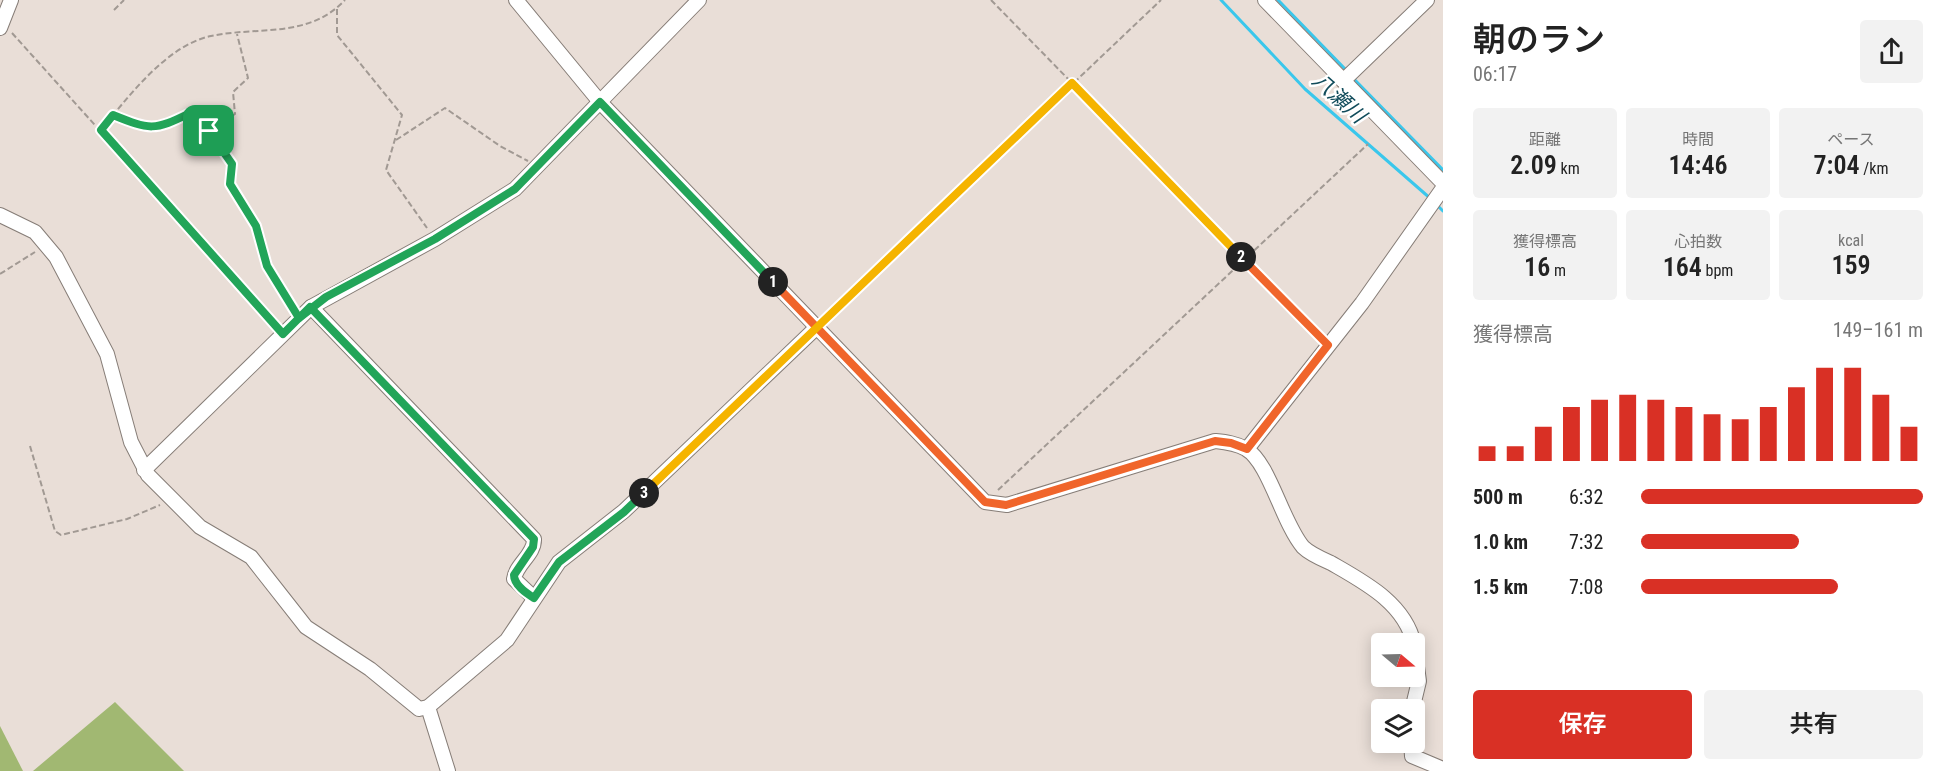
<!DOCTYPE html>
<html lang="ja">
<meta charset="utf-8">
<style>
body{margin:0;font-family:"Roboto Condensed","Noto Sans JP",sans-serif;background:#f2f2f2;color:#222;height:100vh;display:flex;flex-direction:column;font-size:22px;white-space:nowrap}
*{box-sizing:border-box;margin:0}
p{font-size:20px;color:#767676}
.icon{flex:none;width:33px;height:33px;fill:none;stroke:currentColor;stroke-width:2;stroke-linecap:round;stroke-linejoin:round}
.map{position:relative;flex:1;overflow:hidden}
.sheet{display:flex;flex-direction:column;background:#fff;width:510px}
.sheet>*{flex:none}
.needle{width:39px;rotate:109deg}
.controls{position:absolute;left:1371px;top:633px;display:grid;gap:12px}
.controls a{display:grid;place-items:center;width:54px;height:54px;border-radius:6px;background:#fff;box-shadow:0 3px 15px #0003;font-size:30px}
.pin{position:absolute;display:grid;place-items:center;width:51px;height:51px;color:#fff;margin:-26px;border-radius:12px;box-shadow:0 3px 9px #0006}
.km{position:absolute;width:30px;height:30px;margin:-15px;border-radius:50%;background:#222;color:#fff;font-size:16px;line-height:30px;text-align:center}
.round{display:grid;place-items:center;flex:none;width:63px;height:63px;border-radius:6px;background:#f2f2f2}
.headline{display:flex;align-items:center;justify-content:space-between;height:102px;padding:0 30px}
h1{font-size:33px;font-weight:600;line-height:45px}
.stats{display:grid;grid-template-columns:repeat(3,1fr);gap:9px;height:102px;padding:6px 30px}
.stats div{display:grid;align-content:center;border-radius:6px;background:#f2f2f2;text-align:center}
.stats b{font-size:26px;font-weight:600}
.stats small{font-size:16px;font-weight:400}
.stats p{font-size:16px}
.chart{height:168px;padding:12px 30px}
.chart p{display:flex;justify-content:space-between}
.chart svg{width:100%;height:108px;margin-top:6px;stroke:#d93025;stroke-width:6}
.primary-button{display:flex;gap:12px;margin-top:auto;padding:12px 30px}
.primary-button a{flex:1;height:69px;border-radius:6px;background:#d93025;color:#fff;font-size:24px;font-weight:600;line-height:69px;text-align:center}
.primary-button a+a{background:#f2f2f2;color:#222}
ul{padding:0 30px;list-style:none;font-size:20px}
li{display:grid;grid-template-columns:96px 72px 1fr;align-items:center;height:45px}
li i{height:15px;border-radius:8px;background:#d93025}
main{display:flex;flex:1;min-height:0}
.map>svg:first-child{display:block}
.green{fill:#a1b872}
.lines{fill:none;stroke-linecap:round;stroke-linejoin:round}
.stream{stroke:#3ac7ec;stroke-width:3}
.minor-casing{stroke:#867d77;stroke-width:16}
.path{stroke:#a19993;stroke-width:2;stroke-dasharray:6 3;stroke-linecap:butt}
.minor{stroke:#fff;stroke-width:14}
.split-1-casing{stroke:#fff;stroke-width:12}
.split-2-casing{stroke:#fff;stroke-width:12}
.split-3-casing{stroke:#fff;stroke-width:12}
.split-4-casing{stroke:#fff;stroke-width:12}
.split-1{stroke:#22a559;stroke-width:8}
.split-2{stroke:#f0652b;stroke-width:8}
.split-3{stroke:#f5b400;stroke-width:8}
.split-4{stroke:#22a559;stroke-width:8}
.labels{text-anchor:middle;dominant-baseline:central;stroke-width:5;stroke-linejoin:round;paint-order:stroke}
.water-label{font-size:21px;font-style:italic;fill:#114c5b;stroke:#fff}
</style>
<main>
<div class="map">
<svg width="1443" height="771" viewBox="0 0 1443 771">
<rect width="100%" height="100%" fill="#e9ded7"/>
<g class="green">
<path d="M115 702 184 771H33Z"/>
<path d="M0 726 23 771H0Z"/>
</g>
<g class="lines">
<g class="stream">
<path d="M1221 0 1305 89 1431 199"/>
<path d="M1278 0 1348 72"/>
<path d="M1352 77 1443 170"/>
<path d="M1436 204 1443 211"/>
</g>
<defs>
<g id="minor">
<path d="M516 0 600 102 985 502 1007 505 1215 441C1225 442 1236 443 1246 449 1269 462 1282 522 1303 547 1310 554 1322 559 1331 563 1364 582 1405 603 1414 644"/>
<path d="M1265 0 1443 183"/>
<path d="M0 28 11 0"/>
<path d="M1343 81 1427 0"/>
<path d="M0 215 35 232 56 257 107 354 131 442 148 475 200 527 251 557 306 627 370 669 419 709 428 707 507 640 559 562 624 511 817 327"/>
<path d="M311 307 534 539C535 554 516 564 514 579L534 598"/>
<path d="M1247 449 1362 303 1443 188"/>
<path d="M144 470 311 307 435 239 515 189 699 0"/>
<path d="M428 707 448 771"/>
<path d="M1412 710 1419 681 1414 645"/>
<path d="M1411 742 1412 756 1443 769"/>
</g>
</defs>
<use href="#minor" class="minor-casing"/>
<g class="path">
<path d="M991 0 1320 337"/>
<path d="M337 9V35L402 115 386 170 427 228"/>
<path d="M114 10 124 0"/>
<path d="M12 33 275 325"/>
<path d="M113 115C150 129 154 131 190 113L198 116 232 164 230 184 256 226 267 266 293 308"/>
<path d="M101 130C128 97 167 45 211 36 259 26 308 39 345 0"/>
<path d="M209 131 235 114 233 92 248 78 237 34"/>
<path d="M396 140 445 108 500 146 528 161"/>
<path d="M0 274 35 252"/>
<path d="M826 318 1161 0"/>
<path d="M30 446 55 531 61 535 127 519 160 505"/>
<path d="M998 490 1368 144"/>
</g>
<use href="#minor" class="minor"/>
</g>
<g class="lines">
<defs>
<path id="split-1" d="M209 131 232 164 230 184 256 226 267 266 299 318 326 297 435 239 515 189 600 102 773 282"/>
<path id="split-2" d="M773 282 985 502 1006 505 1215 441 1231 443 1247 449 1328 345 1241 257"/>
<path id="split-3" d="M644 493 1072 83 1241 257"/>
<path id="split-4" d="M209 131 198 116 190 113C154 131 150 130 113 115L101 130 283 334 310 307 534 539 533 547 514 575C514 585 526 593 534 598L559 562 624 512 644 493"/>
</defs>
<use href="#split-1" class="split-1-casing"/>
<use href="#split-2" class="split-2-casing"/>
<use href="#split-3" class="split-3-casing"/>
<use href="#split-4" class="split-4-casing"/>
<use href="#split-1" class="split-1"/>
<use href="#split-2" class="split-2"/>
<use href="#split-3" class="split-3"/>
<use href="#split-4" class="split-4"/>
</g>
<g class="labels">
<g class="water-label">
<text transform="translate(1339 98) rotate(42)">八瀬川</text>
</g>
</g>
</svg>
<div class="controls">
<a><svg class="needle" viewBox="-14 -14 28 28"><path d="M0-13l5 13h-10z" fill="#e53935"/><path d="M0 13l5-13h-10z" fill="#767676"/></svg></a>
<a><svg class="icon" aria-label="layers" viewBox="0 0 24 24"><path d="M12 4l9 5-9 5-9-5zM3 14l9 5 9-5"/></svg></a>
</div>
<div class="pin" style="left:209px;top:131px;background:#1e9e55"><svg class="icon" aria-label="arrive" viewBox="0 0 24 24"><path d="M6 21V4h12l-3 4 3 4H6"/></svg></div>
<b class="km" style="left:773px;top:282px">1</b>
<b class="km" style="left:1241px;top:257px">2</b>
<b class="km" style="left:644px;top:493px">3</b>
</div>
<section class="sheet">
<div class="headline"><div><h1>朝のラン</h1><p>06:17</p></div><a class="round"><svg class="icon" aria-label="share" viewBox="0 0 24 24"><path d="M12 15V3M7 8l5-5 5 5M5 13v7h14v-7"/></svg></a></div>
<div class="stats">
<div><p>距離</p><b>2.09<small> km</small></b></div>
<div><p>時間</p><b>14:46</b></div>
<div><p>ペース</p><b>7:04<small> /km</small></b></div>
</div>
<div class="stats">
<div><p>獲得標高</p><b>16<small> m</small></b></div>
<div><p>心拍数</p><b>164<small> bpm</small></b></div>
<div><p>kcal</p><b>159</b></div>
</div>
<div class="chart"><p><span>獲得標高</span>149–161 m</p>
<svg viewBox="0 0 160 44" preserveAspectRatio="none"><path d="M5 44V38M15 44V38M25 44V30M35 44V22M45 44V19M55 44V17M65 44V19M75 44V22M85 44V25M95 44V27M105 44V22M115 44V14M125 44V6M135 44V6M145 44V17M155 44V30"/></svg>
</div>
<ul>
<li><b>500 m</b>6:32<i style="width:100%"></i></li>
<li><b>1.0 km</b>7:32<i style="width:56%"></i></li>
<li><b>1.5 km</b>7:08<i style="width:70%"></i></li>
</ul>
<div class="primary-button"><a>保存</a><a>共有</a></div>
</section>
</main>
